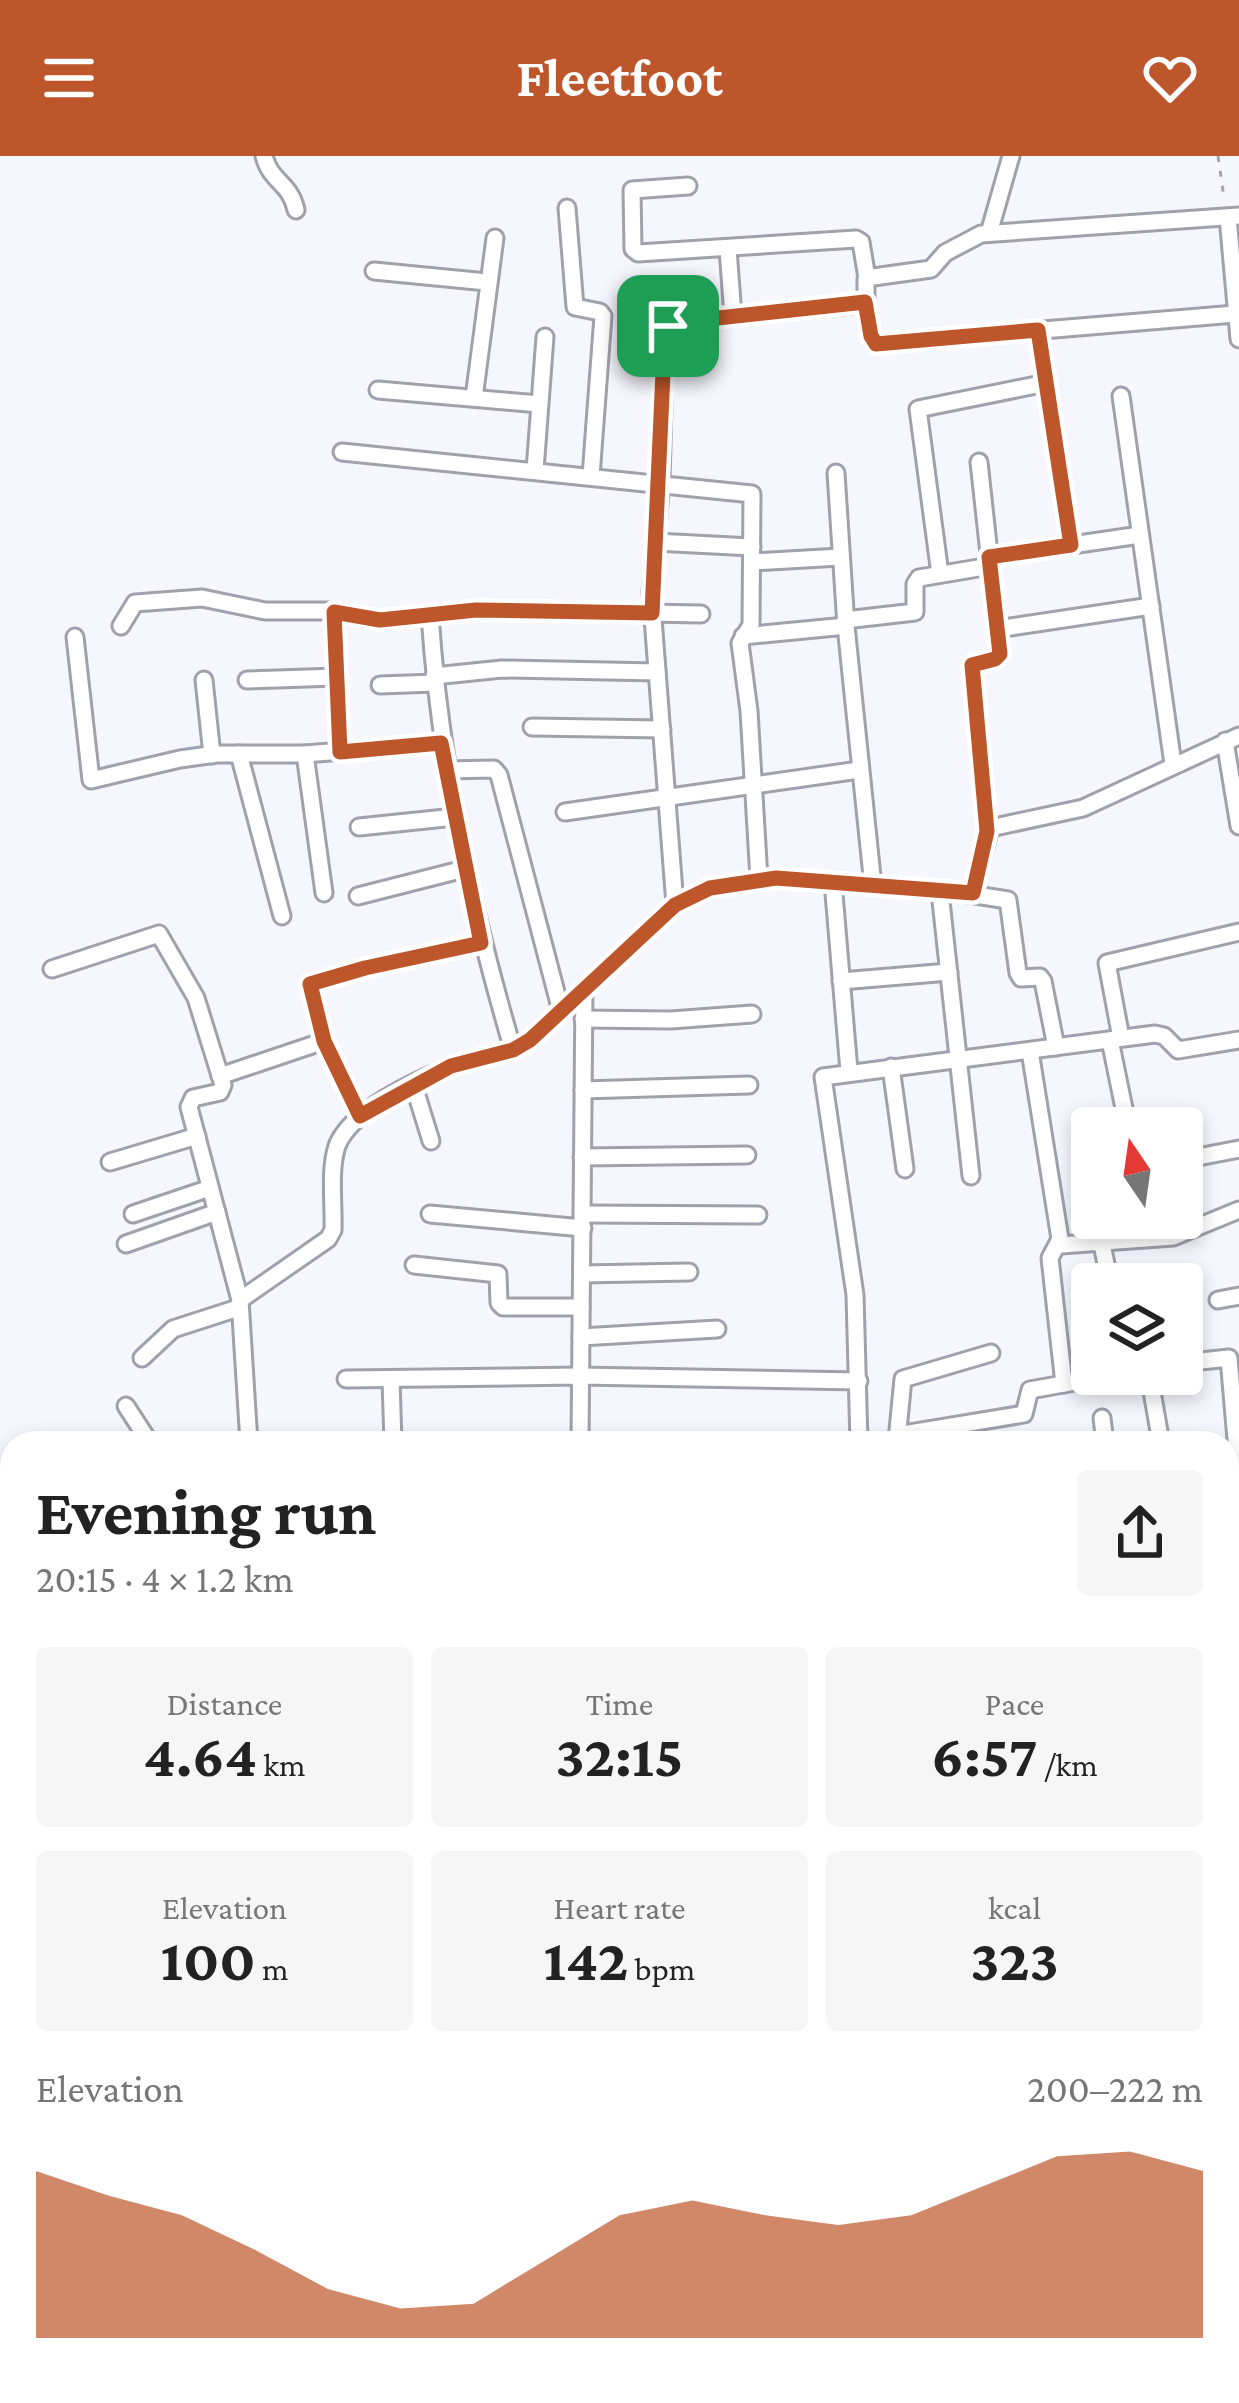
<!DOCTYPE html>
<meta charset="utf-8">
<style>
body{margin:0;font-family:"Crimson Pro",serif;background:#f6f6f6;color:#222;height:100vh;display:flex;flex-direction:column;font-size:45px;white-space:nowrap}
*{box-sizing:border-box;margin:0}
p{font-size:39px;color:#767676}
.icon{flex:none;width:66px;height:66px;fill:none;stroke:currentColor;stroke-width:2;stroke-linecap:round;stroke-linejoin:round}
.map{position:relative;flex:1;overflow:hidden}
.side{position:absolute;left:0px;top:1275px;width:1239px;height:972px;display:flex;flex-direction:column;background:#fff;border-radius:36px 36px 0 0;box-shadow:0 6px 18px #0003}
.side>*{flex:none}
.needle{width:78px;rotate:347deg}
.buttons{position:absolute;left:1071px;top:951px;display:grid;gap:24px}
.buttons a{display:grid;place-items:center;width:132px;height:132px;border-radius:12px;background:#fff;box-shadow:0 6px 18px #0003;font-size:60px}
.pin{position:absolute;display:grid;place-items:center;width:102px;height:102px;color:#fff;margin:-51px;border-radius:24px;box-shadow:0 6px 18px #0006}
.round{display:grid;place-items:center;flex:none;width:126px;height:126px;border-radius:12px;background:#f6f6f6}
.summary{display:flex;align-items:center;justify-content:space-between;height:204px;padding:0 36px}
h1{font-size:66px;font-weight:700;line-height:90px}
.metrics{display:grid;grid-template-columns:repeat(3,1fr);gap:18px;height:204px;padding:12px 36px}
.metrics div{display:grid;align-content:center;border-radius:12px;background:#f6f6f6;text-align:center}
.metrics b{font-size:60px;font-weight:700}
.metrics small{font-size:33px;font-weight:400}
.metrics p{font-size:33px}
.chart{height:336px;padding:24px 36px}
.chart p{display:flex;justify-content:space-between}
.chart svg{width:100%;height:216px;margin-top:12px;fill:#bd562b;opacity:.7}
header{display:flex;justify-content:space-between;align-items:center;height:156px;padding:0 36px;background:#bd562b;color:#fff;font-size:54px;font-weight:700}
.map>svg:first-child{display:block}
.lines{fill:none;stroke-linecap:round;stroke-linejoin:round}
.minor-casing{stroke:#a1a1ad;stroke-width:21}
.secondary-casing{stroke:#a1a1ad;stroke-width:27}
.path{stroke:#a4a4aa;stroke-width:3;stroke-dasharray:6 9;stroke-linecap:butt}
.minor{stroke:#fff;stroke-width:15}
.secondary{stroke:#fff;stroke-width:21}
.route-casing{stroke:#fff;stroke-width:24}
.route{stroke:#bd562b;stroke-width:15}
</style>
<header><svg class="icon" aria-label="menu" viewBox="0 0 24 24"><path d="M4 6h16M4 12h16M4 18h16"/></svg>Fleetfoot<svg class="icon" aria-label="heart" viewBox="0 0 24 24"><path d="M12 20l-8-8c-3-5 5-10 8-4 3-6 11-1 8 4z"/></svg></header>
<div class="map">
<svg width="1239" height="2247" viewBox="0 0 1239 2247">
<rect width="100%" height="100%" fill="#f6f6fe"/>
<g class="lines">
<defs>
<g id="minor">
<path d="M264 0C271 27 290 26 296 54"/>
<path d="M688 30 632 34 633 93 638 97 856 83 861 86 867 122"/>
<path d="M567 52 575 151 600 156 603 160 591 320"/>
<path d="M1228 61 1239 183"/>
<path d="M989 77 1011 0"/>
<path d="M728 93 733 160"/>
<path d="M374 115 487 126"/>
<path d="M865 146 871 180 876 188 1235 158"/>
<path d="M1038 174 1071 389"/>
<path d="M378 234 539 248"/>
<path d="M1121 240 1173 608"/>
<path d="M474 242 495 82"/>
<path d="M342 296 752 338 751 469 740 487 749 555 759 723"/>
<path d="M979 306 1000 498 995 504 972 509 987 675"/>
<path d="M535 314 545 181"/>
<path d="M836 317 846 470 873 730"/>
<path d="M655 386 752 391"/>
<path d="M989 401 1140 379"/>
<path d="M752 406 840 401"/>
<path d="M940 418 918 253 1046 227"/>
<path d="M334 456 340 596"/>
<path d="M430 459C440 609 471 751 513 894"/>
<path d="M845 464 915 456V428L919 422 990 410"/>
<path d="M121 470 135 447 202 442 265 455H329L380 464 476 454 701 458"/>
<path d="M997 473 1151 450"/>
<path d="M743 480 846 470"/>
<path d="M75 481 91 624 180 603 216 598H305L441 587"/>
<path d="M434 520 502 513 657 516"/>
<path d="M204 524 212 599"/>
<path d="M247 524 337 521"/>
<path d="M380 529 435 527"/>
<path d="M532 571 662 573"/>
<path d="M1225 585 1239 670"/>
<path d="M239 598 282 760"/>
<path d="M305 598 324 737"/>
<path d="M446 614 494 613 499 619 561 855"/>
<path d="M565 656 859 614"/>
<path d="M359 671 455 661"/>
<path d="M833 726 849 915"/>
<path d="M940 736 971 1020"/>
<path d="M969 738 1008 744 1018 817 1021 822 1040 821 1043 825 1056 891"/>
<path d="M358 740 464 713"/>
<path d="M675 749 651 436 661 326 665 173 672 167 862 148 866 144V122L931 113 945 97 981 78 1239 60"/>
<path d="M52 813 159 778 196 842 223 929 220 936 193 942 189 951 240 1144"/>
<path d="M841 825 949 816"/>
<path d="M583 863 671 864 752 858"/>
<path d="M1121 882 1107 807 1239 776"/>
<path d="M1110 884 1128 972"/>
<path d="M324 885 310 828 365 811 481 787"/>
<path d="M1030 895 1061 1089 1173 1081 1239 1054"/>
<path d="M891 911 905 1013"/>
<path d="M220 920 324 885 360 960"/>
<path d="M414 930 431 985"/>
<path d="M583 934 749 929"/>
<path d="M582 1001 747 999"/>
<path d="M1182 1004 1239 993"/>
<path d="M110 1006 197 980"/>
<path d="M133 1058 210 1032"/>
<path d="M430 1058 583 1072"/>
<path d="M583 1058 758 1059"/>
<path d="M1059 1085 1050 1102 1064 1228"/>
<path d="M126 1088 217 1056"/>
<path d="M1102 1088 1110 1128"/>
<path d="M414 1109 498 1118 499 1147 503 1151H581"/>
<path d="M582 1118 689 1116"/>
<path d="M1218 1144 1239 1140"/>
<path d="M581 1181 717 1173"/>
<path d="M142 1202 173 1173 238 1152"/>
<path d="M1182 1207 1229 1202 1239 1318"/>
<path d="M1149 1218 1161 1287"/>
<path d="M346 1223 579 1220 859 1225"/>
<path d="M391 1223 393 1287"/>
<path d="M126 1250 150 1287"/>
<path d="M1102 1262 1105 1287"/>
<path d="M897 1279 1024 1258 1030 1234 1119 1218"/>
<path d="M897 1284 903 1223 991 1197"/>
<path d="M249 1287 240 1144 328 1083 333 1074C334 1049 329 1014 337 990 350 955 416 924 450 911 477 900 505 900 530 884L675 749 711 732 776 721 969 738 974 734 990 672 1083 652 1239 580"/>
<path d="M580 1287 584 834"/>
<path d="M859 1287 855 1139 823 921 1155 878 1164 880 1178 894 1239 884"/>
<path d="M1227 1339 1239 1338"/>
<path d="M1227 2025 1239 2010"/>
<path d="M0 2049 12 2047"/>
<path d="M0 2111 12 2109"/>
<path d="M1227 2212 1239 2210"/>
<path d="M861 2235 863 2247"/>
<path d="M1007 2247 1039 2235"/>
</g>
<g id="secondary">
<path d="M0 1466 12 1464"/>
<path d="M1227 1555 1239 1556"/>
</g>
</defs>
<use href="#minor" class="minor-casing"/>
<use href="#secondary" class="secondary-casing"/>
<path class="path" d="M1218 0 1224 42"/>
<use href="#minor" class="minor"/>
<use href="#secondary" class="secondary"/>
</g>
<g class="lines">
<defs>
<path id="route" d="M865 146 871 180 876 188 1038 174 1071 389 989 401 1000 498 995 503 972 509 987 675 973 737 776 722 710 732 675 749 530 884 513 894 451 910 360 960 324 885 310 828 365 812 481 787 441 587 340 596 334 456 380 464 476 454 652 457 665 173 672 167Z"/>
</defs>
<use href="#route" class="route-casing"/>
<use href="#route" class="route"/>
</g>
</svg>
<div class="buttons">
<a><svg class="needle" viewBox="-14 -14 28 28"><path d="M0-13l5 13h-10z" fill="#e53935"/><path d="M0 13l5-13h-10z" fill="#767676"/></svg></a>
<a><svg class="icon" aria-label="layers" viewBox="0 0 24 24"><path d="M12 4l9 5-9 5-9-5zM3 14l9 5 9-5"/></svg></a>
</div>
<div class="pin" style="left:668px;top:170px;background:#1e9e55"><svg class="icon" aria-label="arrive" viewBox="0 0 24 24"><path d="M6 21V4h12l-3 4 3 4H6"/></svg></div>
<section class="side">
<div class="summary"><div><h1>Evening run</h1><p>20:15 · 4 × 1.2 km</p></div><a class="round"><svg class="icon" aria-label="share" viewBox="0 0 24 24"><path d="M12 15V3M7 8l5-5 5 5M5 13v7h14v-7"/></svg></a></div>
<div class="metrics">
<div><p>Distance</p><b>4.64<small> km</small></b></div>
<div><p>Time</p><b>32:15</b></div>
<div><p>Pace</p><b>6:57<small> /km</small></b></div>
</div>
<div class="metrics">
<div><p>Elevation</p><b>100<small> m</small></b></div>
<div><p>Heart rate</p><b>142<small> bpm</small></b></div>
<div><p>kcal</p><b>323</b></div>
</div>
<div class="chart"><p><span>Elevation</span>200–222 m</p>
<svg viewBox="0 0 160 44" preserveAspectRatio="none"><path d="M0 44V10L10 15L20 19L30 26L40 34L50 38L60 37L70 28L80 19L90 16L100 19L110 21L120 19L130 13L140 7L150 6L160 10V44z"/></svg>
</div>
</section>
</div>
